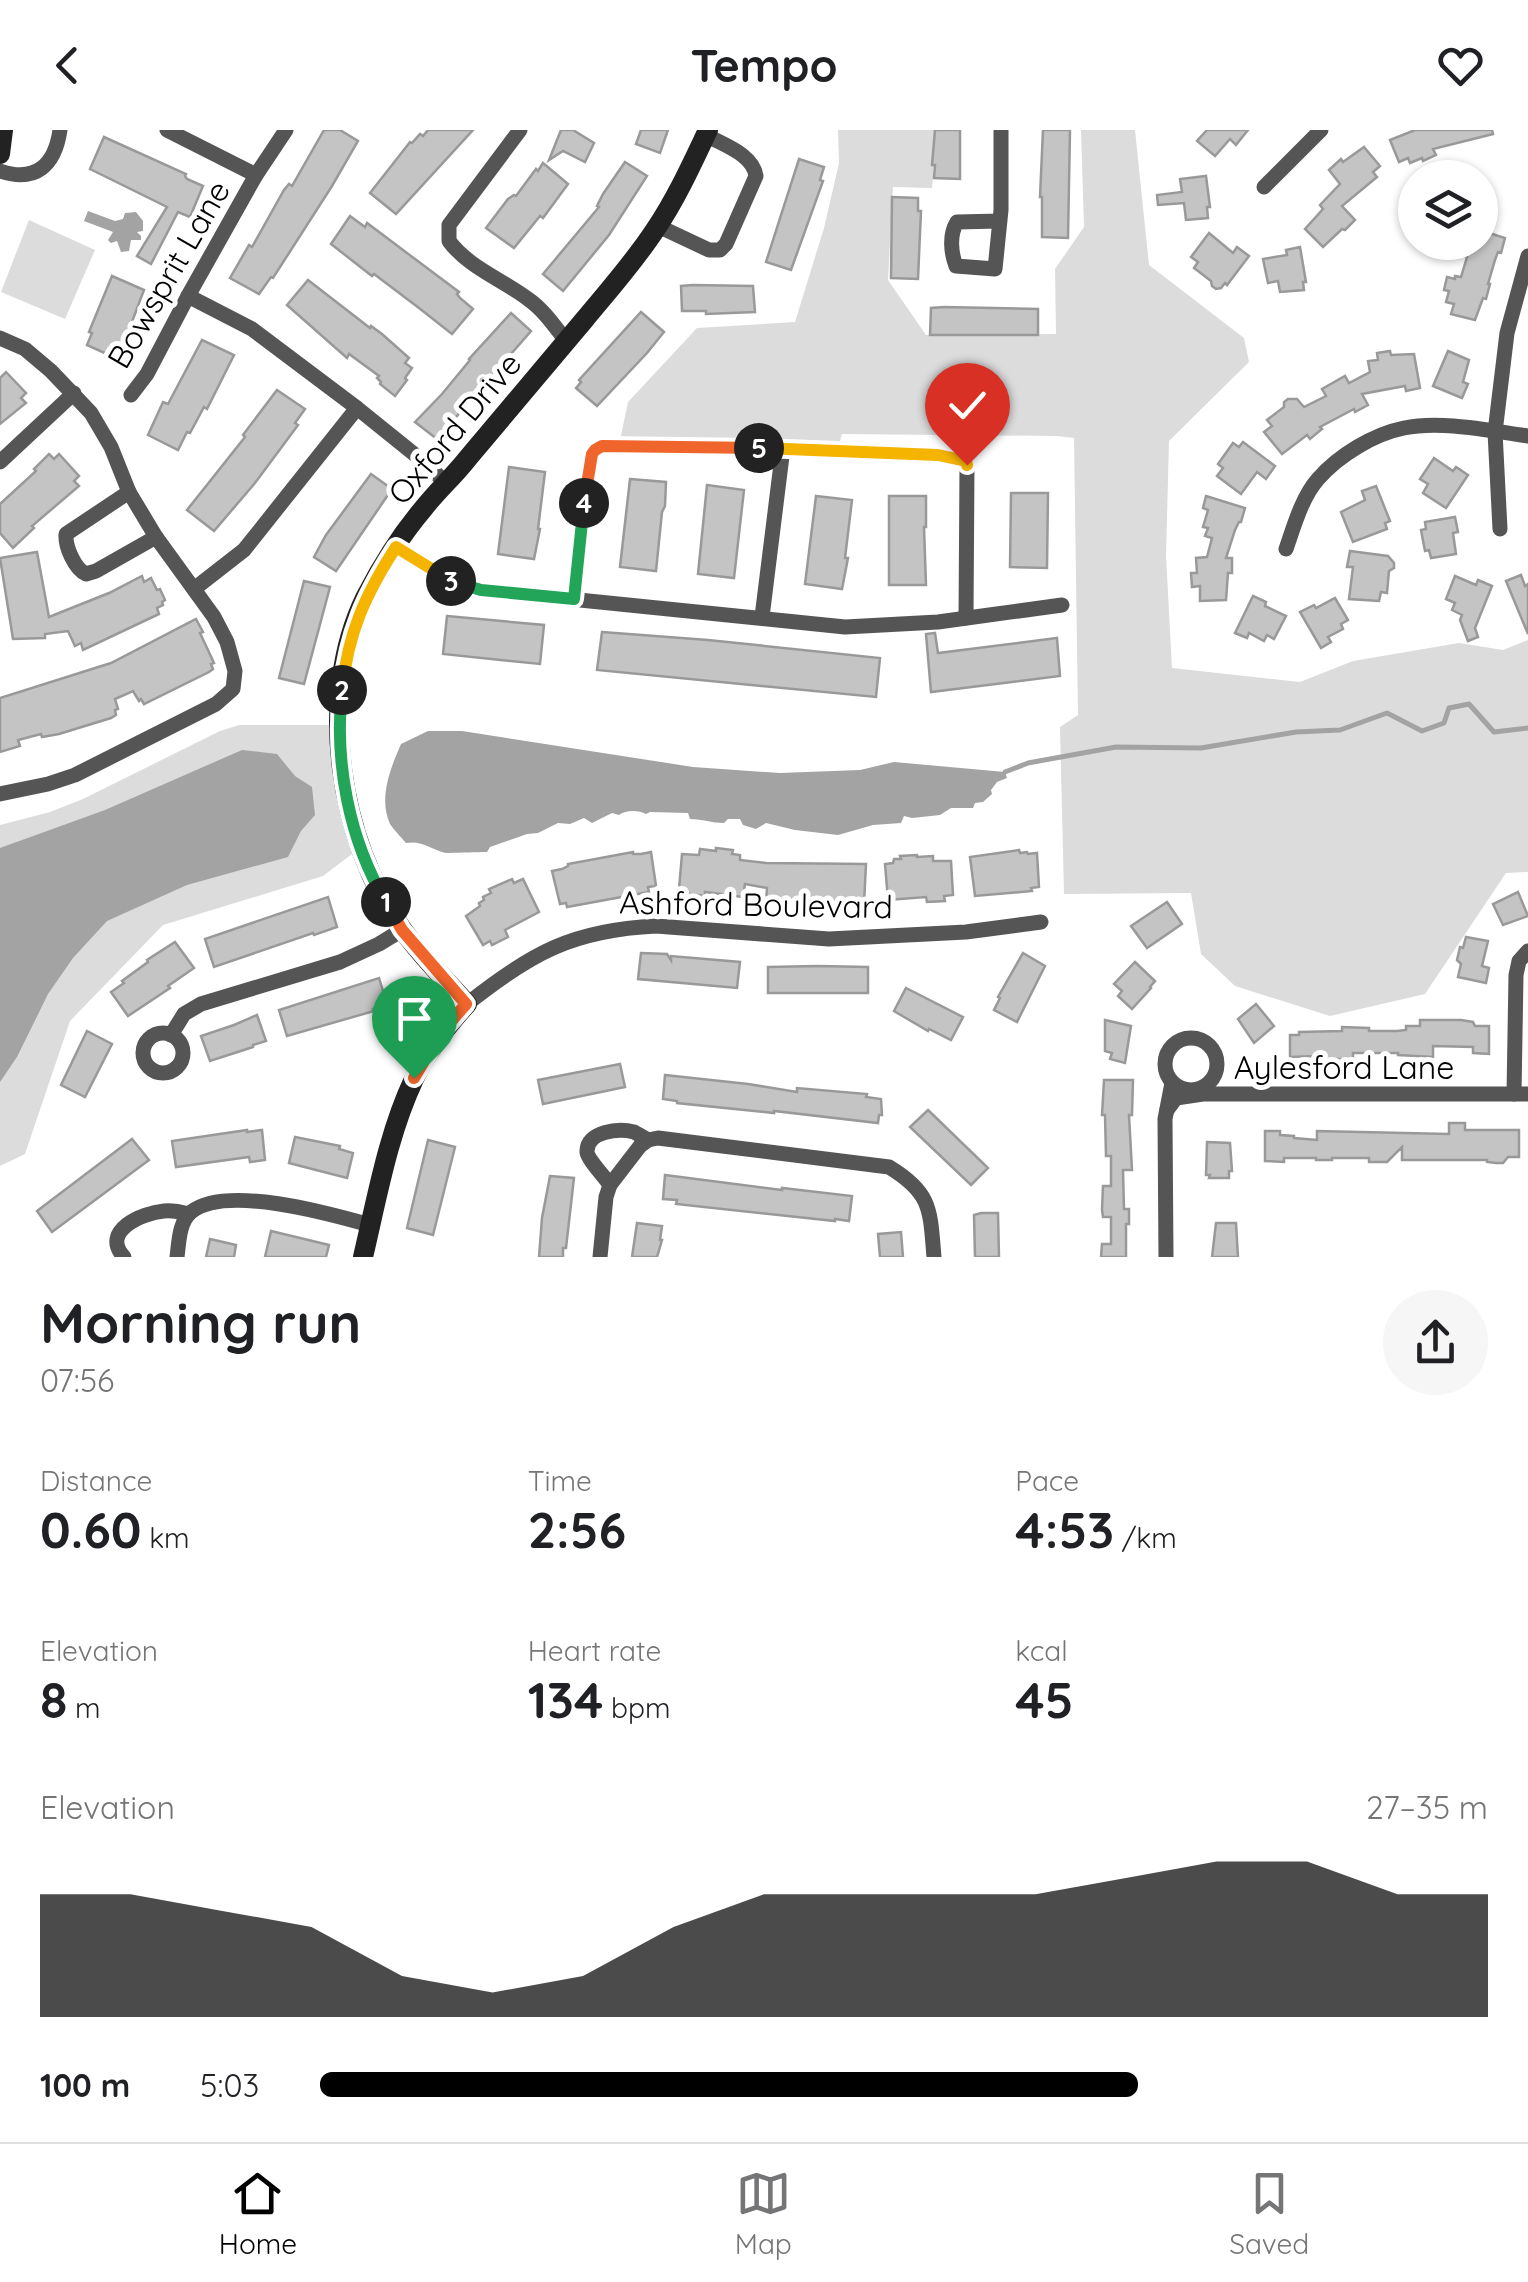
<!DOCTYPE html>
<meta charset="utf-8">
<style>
body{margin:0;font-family:Quicksand,sans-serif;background:#f6f6f6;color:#202124;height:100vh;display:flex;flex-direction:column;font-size:38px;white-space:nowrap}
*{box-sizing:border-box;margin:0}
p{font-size:32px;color:#757577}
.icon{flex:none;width:55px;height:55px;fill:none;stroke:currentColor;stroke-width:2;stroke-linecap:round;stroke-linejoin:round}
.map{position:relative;height:1127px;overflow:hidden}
.drawer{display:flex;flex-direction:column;background:#fff;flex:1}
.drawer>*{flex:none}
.tools{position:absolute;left:1398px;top:30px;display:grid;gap:20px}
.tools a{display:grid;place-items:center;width:100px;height:100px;border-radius:50%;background:#fff;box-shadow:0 2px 8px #0004;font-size:50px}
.pin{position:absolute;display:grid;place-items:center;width:85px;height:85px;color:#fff;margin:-102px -42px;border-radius:50% 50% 50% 0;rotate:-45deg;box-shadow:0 0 10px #0007}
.pin .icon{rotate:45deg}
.km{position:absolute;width:50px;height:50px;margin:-25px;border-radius:50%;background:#222;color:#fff;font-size:28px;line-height:50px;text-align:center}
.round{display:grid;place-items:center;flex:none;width:105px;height:105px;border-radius:52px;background:#f6f6f6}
.headline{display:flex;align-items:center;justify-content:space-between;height:170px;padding:0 40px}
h1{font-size:55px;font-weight:800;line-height:75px}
.metrics{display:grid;grid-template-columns:repeat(3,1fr);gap:15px;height:170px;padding:10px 40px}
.metrics div{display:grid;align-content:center}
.metrics b{font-size:50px;font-weight:800}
.metrics small{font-size:28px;font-weight:400}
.metrics p{font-size:28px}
.chart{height:280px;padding:20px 40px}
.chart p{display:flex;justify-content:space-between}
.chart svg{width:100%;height:180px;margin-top:10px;fill:#000;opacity:.7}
ul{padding:0 40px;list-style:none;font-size:32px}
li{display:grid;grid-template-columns:160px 120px 1fr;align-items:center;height:75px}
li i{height:25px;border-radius:12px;background:#000}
header{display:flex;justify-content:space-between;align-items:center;height:130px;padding:0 40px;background:#fff;font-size:45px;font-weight:800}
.menu{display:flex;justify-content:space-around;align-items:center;height:140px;border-top:2px solid #e0e0e0;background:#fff;font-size:28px;color:#757577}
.menu a{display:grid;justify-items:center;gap:5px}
.menu .current{color:#000}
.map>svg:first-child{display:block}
.green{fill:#dcdcdc}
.water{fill:#a3a3a3}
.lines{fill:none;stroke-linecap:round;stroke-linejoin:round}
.stream{stroke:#a3a3a3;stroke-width:5}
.building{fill:#c4c4c4;stroke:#999;stroke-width:2.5}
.street{stroke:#555;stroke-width:15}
.secondary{stroke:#222;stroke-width:20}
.split-1-casing{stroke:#fff;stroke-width:20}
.split-2-casing{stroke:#fff;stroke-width:20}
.split-3-casing{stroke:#fff;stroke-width:20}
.split-4-casing{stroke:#fff;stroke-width:20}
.split-5-casing{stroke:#fff;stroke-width:20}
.split-6-casing{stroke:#fff;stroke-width:20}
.split-1{stroke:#f0652b;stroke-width:12}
.split-2{stroke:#22a559;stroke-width:12}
.split-3{stroke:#f5b400;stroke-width:12}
.split-4{stroke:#22a559;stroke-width:12}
.split-5{stroke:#f0652b;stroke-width:12}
.split-6{stroke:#f5b400;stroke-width:12}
.labels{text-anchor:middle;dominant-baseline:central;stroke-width:10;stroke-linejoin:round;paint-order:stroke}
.street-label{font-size:32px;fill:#000;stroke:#fff}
</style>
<header><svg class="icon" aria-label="back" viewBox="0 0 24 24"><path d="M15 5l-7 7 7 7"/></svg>Tempo<svg class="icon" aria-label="heart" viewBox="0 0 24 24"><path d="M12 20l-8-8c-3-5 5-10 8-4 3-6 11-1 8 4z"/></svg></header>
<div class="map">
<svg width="1528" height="1127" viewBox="0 0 1528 1127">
<rect width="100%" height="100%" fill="#fff"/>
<g class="green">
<path d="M838 0H937L932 58 893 57 888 150 926 205 1056 204 1055 139 1084 97 1081 0H1135L1149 135 1244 208 1249 232 1169 311 1166 426 1172 538 1300 552 1353 531 1459 513 1503 520 1528 510V742L1506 743 1425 864 1330 886 1235 856 1201 824 1191 763 1064 764 1060 597 1078 585 1074 308 1057 306 842 304 837 320 619 315 628 272 697 198 795 192 824 98 839 33Z"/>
<path d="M29 90 95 120 65 189 1 162Z"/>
<path d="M239 595H339L360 718 323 746 163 795 70 891 25 1024 0 1036V695L50 682 83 669 220 601Z"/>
</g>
<g class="water">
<path d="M88 81 115 91 123 89 125 83 136 82 143 91V101L137 102 141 106V110H131L129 121 121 122 117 111 111 113 108 110 113 102 84 91Z"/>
<path d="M428 601H462L693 637 780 643 860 640 894 632 1005 642 1007 648 997 652 991 660 992 664 983 672 975 673 973 678H951L940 685 912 688 904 686 901 693 873 695 838 705 795 700 766 693 756 699 743 695 740 689H728L724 693C712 693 702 689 690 689L688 683 650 682 646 684C639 680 625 680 619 685L612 683 592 693 584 688 570 694 558 693 538 703 527 704 490 717 487 722C482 722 449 723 446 723 430 719 422 710 406 713 401 707 394 700 390 694 378 668 391 637 401 614Z"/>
<path d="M242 620 277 624 295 646 312 657 315 685 301 701 288 727 187 755 107 791 73 828 48 864 17 927 0 952V718L105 680Z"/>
</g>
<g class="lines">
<path class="stream" d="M1005 642 1028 633 1116 617 1201 618 1296 602 1340 600 1387 583 1422 601 1444 593 1449 578 1469 574 1494 602 1528 598"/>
</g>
<g class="building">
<path d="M324 0H340L358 11 332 56 273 148 271 147 259 164 230 148 249 115 252 117 284 60 289 54 292 56Z"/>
<path d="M428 0H473L396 84 370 63 410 12 412 13 420 4 423 6Z"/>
<path d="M561 0H573L594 13 585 32 563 21 549 30Z"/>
<path d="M641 0H668L660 23 636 14Z"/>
<path d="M935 0H960V49L934 48 935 35H932Z"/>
<path d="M1043 0H1070L1068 108 1042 107V67H1040Z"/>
<path d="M1207 0H1248L1236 15 1230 9 1215 26 1197 11Z"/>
<path d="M1415 0H1492L1493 4 1433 19 1436 25 1423 31 1422 28 1410 33 1408 28 1399 32 1390 10Z"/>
<path d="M104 7 186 44 185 46 187 49 203 56 190 87 178 82 151 134 137 126 167 77 90 39Z"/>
<path d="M1364 17 1380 36 1373 42 1377 47 1342 76 1355 90 1345 100 1342 99 1323 117 1305 99 1323 79 1320 75 1340 54 1329 40 1341 29 1343 32Z"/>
<path d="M799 29 824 37 820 50 823 51 791 140 766 132Z"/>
<path d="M625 32 647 46 609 105 563 161 543 144 599 77 597 76 603 64Z"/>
<path d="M543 33 568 54 543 88 540 86 514 118 486 98 508 69 514 65 516 66 536 39 538 41Z"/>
<path d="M1206 46 1210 77H1207L1208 88 1186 90 1184 73 1158 75 1157 65 1182 62 1180 49Z"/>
<path d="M892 67 918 68V81H921L918 149 891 148Z"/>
<path d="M350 86 365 97 367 93 459 162 457 164 460 168 473 179 452 204 419 178 374 144 372 146 331 114Z"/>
<path d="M1480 100 1505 108 1501 123 1498 122 1495 130 1488 154H1490L1486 169 1483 168 1475 190 1451 184 1454 174 1446 172 1449 161 1444 160 1447 147 1455 149V146L1461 147 1467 127 1463 125 1467 112H1480Z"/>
<path d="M1209 103 1233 123 1237 117 1249 126 1227 155 1225 153 1221 158 1216 159 1212 156 1211 151 1194 138 1198 132 1191 127Z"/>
<path d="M1300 117 1306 152H1303L1304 160 1280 162 1278 151 1268 153 1263 129 1287 125 1286 120Z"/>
<path d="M112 146 144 160 118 229 87 215 92 203 89 202Z"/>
<path d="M308 150 370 198 371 196 382 204 409 228 405 233 412 238 405 248 407 250 395 266 380 254 381 252 377 248 379 246 349 224 347 228 287 175Z"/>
<path d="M693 155 753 156 755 182 706 184V181H682L681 156Z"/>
<path d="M944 177 1038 179V205H930L931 178Z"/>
<path d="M641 182 664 202 647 223 597 276 576 258 581 252 579 250Z"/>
<path d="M511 183 531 201 437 309 415 292 442 264 470 230 469 229Z"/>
<path d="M202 210 234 225 207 279 204 277 190 303 187 302 178 320 148 305 163 272 168 274Z"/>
<path d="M1390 221 1391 225 1414 224 1420 258 1406 261 1405 256 1362 264 1368 275 1355 282 1354 279 1320 297 1322 299 1310 309 1307 305 1282 324 1264 302 1272 296 1267 290 1284 277V272L1288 269H1297L1304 277 1326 266 1322 259 1345 246 1349 253 1370 242 1368 231 1378 230 1377 223Z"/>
<path d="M1448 221 1469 230 1463 252 1468 254 1462 268 1433 256Z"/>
<path d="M6 242 26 263 21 268 26 273 0 294V248Z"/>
<path d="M277 260 305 279 295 293 298 295 255 353 214 401 187 380 245 307 243 305Z"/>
<path d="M1243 312 1275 336 1266 349 1257 342 1241 364 1217 346 1223 338 1218 334 1233 313 1239 317Z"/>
<path d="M49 324 54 329 59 324 79 346 74 351 79 356 32 396 34 398 13 418 0 403V374L36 341 34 339Z"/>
<path d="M1434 328 1453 341 1456 337 1468 345 1446 378 1423 363 1428 354 1420 349Z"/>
<path d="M509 337 545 342 538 399H540L534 429 498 424Z"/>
<path d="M371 344 392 359 336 441 314 427 326 405Z"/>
<path d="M630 349 666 352 665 376 662 382 656 441 620 437Z"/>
<path d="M707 355 744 360 734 448 698 444Z"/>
<path d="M1376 356 1390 391 1385 393 1387 399 1353 412 1341 382 1365 370 1362 361Z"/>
<path d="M1011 363H1048L1047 438 1010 437Z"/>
<path d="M816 366 852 370 845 428H848L842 459 805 454Z"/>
<path d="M889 366H926V397H924L926 455H889Z"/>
<path d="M1206 366 1245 378 1241 392H1239L1235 400 1226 428H1232V443H1228L1226 470 1200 471V456L1192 457 1191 443H1197L1196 428 1207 427 1212 408 1205 406 1208 398 1203 397 1208 380 1203 378Z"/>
<path d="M1455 387 1458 402 1453 403 1456 424 1431 428 1429 420 1425 421 1421 400 1426 399 1425 392Z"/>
<path d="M1350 421 1388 426 1394 433V438L1389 441 1387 463 1381 462 1379 471 1349 469 1353 437H1347Z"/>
<path d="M37 422 49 487 109 463 142 446 144 452 151 448 157 460 160 459 165 470 162 472 163 475 157 478 159 484 83 520 81 513 75 516 68 501 45 504V508L13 509 0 428Z"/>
<path d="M1521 445 1525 456 1528 454V504L1506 451Z"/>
<path d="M1455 446 1476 455 1478 450 1492 456 1475 498 1478 507 1468 511 1460 490 1462 485 1452 480 1455 473 1446 469Z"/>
<path d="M304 451 330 457 304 554 279 548Z"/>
<path d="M1253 466 1266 472 1265 476 1286 486 1274 509 1267 505 1264 511 1249 503 1247 508 1235 503Z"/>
<path d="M1335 468 1348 490 1341 494 1343 499 1328 507 1331 512 1321 518 1300 482 1314 475 1316 478Z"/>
<path d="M447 486 544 495 540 534 443 524Z"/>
<path d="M196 489 203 502 200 503 214 533 211 534 213 539 209 542 144 574 141 569 139 571 133 561 115 569 118 579 115 580 116 585 111 588 59 604 42 607 41 604 18 610 20 616 0 622V568L111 533Z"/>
<path d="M602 502 708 510 880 528 876 567 597 540Z"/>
<path d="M935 503 938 523 1057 508 1060 546 931 562 926 504Z"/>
<path d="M716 718 733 720 732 724 740 725V730L766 733 866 734 864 774H825V776L782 775V772H766L767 758 745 754 743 767 705 762V766L684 763V759H679L682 724 699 725 700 719 716 721Z"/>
<path d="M1019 720 1020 723 1027 722 1028 724 1037 723 1039 757 1031 758 1032 761 975 766 970 727Z"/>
<path d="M633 722V724H641L651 722 656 756 648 757 649 762 567 777 566 773 560 774 552 741 562 739 568 736V734Z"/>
<path d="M917 725V727L933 726V731H951L953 765 944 766 945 771 927 772 926 767 888 770 885 734 893 733 894 729H901L900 726Z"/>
<path d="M512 749 514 753 523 749 539 782 505 800 508 807 492 815 490 811 483 815 466 786 480 776 479 773 484 770 483 767 491 763 489 759Z"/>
<path d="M1518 762 1528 786 1503 795 1493 774Z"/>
<path d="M328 767 337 797 314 805 313 803 214 837 205 809Z"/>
<path d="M1167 772 1182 794 1147 818 1131 796Z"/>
<path d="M1466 807 1488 811 1482 836 1489 838 1486 853 1458 847 1461 834 1457 830 1460 817 1463 818Z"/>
<path d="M175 812 194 838 168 856 170 858 128 886 111 862 124 853 122 851 148 832 147 830Z"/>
<path d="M641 823 667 824 671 830V826L740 832 737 858 638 849Z"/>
<path d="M1023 823 1045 836 1017 892 994 880 1000 868 998 867Z"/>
<path d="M1135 832 1155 851 1150 857 1151 858 1132 879 1118 866 1122 861 1114 854Z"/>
<path d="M818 836 868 837V863H768V837Z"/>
<path d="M379 848 387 874 373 879 374 881 287 906 279 880Z"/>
<path d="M906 858 963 887 951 910 929 899 928 901 894 881Z"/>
<path d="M1256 874 1274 896 1254 913 1238 889Z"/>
<path d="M257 885 266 911 253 915V917L210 931 201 906 234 895Z"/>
<path d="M1105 890 1131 896 1125 933 1110 929 1112 923 1105 921Z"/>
<path d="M1420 890H1461L1473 892 1475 896H1489V924L1473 923V917L1433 916V927L1398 925V923H1353V929H1327V932H1315V926L1290 927V905H1299V902L1342 901V897L1369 898V901H1397L1406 900V896H1420Z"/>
<path d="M87 901 112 914 85 967 61 955Z"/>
<path d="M620 934 625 957 543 974 538 950Z"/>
<path d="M665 945 748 954 797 962V958L867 964 866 967 881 969 882 985H879L878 993 774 981V983L677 973V971L663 969Z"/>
<path d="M1104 950H1133L1132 985H1129L1132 1040H1123L1124 1079H1129V1094H1126V1127H1101L1102 1114H1111V1087H1103L1102 1080 1103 1056H1111V1026H1106L1105 985H1102Z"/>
<path d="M928 980 988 1038 971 1055 910 997Z"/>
<path d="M1449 993H1465V1000H1519V1027H1508L1503 1033H1496L1487 1032V1030H1402V1017L1387 1032H1369V1028H1332V1030H1316V1028H1284V1032L1265 1031V1001H1280V1005L1294 1006V1008L1317 1010V1001L1449 1004Z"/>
<path d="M247 1000V1002L262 1000 265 1030 250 1032 249 1027 176 1037 172 1011Z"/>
<path d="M295 1007 340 1016 339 1019 353 1023 347 1048 289 1033Z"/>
<path d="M132 1009 149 1030 52 1102 37 1081Z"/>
<path d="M428 1010 455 1017 433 1105 407 1098Z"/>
<path d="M1207 1012 1230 1013 1232 1041H1229V1048H1209L1210 1045H1206Z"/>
<path d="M665 1045 782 1060V1058L852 1066 849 1091 835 1089V1091L676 1074 677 1070 663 1069Z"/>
<path d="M550 1046 574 1048 566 1118H563V1127H539L542 1088Z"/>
<path d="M981 1083H998L999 1127H975L974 1085Z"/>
<path d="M637 1093 662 1096 660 1110H662L657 1127H632Z"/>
<path d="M1216 1093H1236L1238 1127H1212Z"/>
<path d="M271 1101 329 1115 326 1127H265Z"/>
<path d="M901 1102 903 1127H880L878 1104Z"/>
<path d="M210 1109 236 1115 234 1127H206Z"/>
</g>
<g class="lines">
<g class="street">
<path d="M167 0 256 45"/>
<path d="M520 0 449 95V111C468 137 503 150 528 169 544 180 555 197 567 212"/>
<path d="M0 41C36 53 55 35 60 0"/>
<path d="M1264 57 1321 0"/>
<path d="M1000 91 957 92C949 105 951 123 956 136L995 139 1001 80V0"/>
<path d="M658 96 709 120H720L726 114 756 46C753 24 723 15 706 5"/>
<path d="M188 166 252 199 357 278 424 332 447 354"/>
<path d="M0 208 25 219 51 241 91 283 111 317 129 362 156 407 214 487 227 512 235 541 233 559 216 574 75 645 48 654 0 664"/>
<path d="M131 265 147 244 188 166 256 45 286 0"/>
<path d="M0 332 74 263"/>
<path d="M129 362 66 404C65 417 75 439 86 444L96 441 156 407"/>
<path d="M1500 399 1495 302 1507 203 1528 126"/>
<path d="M396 417 455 453 481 460 845 497 938 492 1062 475"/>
<path d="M1286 419C1294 396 1302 367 1318 349 1339 325 1374 304 1404 298 1441 290 1491 301 1528 306"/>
<path d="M194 459 244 420 357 278"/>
<path d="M574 469 588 342C591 327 592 317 608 315L771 318 922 324 957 328 964 330 967 335 966 488"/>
<path d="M762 487 783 318"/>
<path d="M467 874C531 823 573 800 656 796L829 809 966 802 1041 792"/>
<circle cx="163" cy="923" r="20"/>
<path d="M171 905 184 884 201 874 340 832 379 814 402 800"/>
<circle cx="1191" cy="934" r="26"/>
<path d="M1514 964 1516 845 1519 831 1528 821"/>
<path d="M1167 980 1176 968 1203 964H1528"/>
<path d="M610 1055C605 1047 588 1030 587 1022 586 1001 619 998 634 1002 638 1004 644 1008 648 1010L658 1008 889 1037C932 1063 930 1080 934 1127"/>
<path d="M124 1127C100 1101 142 1083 164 1081 173 1080 181 1082 189 1084"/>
<path d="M177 1127C179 1112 179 1092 191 1082 226 1054 331 1084 370 1095"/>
<path d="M600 1127 606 1067 610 1055 640 1016 648 1010"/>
<path d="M1166 1127 1165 989 1172 953"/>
</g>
<g class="secondary">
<path d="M0 24 3 0"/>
<path d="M363 1127C377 1068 388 1004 414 949 427 921 446 897 467 874 445 849 421 826 402 799 339 711 317 567 365 468 381 437 401 405 423 379 437 361 454 346 468 328 507 282 546 236 585 189 609 160 634 132 655 100 676 69 692 34 708 0"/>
</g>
</g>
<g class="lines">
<defs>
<path id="split-1" d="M386 772 402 800 466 874 440 904 414 948"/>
<path id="split-2" d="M342 560C334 632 349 710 386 772"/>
<path id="split-3" d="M342 560C348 503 365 465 396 417L451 451"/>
<path id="split-4" d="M451 451 481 460 574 469 584 373"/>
<path id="split-5" d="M584 373 592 324 595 320 602 316 759 318"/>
<path id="split-6" d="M759 318 938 325 966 331 967 335"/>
</defs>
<use href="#split-1" class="split-1-casing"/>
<use href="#split-2" class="split-2-casing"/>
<use href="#split-3" class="split-3-casing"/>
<use href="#split-4" class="split-4-casing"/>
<use href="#split-5" class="split-5-casing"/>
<use href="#split-6" class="split-6-casing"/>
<use href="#split-1" class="split-1"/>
<use href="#split-2" class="split-2"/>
<use href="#split-3" class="split-3"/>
<use href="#split-4" class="split-4"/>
<use href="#split-5" class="split-5"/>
<use href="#split-6" class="split-6"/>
</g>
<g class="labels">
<g class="street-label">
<text transform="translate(168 144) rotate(-60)">Bowsprit Lane</text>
<text transform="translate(454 298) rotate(-50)">Oxford Drive</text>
<text transform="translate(756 774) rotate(1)">Ashford Boulevard</text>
<text x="1344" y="937">Aylesford Lane</text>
</g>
</g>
</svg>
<div class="tools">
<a><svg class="icon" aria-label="layers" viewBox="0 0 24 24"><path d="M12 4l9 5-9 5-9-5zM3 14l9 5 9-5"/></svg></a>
</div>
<div class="pin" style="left:414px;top:948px;background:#1e9e55"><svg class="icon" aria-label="arrive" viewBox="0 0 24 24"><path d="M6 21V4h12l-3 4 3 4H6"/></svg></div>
<div class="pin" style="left:967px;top:335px;background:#d93025"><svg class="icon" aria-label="check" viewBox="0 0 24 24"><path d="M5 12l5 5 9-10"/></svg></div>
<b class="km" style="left:386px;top:772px">1</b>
<b class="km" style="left:342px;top:560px">2</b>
<b class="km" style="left:451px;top:451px">3</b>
<b class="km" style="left:584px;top:373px">4</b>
<b class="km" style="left:759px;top:318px">5</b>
</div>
<section class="drawer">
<div class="headline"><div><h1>Morning run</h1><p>07:56</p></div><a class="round"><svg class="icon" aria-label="share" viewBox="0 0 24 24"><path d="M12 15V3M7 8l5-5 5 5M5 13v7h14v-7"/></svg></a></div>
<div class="metrics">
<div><p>Distance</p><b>0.60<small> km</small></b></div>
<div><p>Time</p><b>2:56</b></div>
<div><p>Pace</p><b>4:53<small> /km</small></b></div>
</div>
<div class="metrics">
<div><p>Elevation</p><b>8<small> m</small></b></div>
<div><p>Heart rate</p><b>134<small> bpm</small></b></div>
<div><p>kcal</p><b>45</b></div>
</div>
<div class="chart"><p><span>Elevation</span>27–35 m</p>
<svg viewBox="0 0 160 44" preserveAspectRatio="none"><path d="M0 44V14L10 14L20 18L30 22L40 34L50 38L60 34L70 22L80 14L90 14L100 14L110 14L120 10L130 6L140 6L150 14L160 14V44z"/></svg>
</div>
<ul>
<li><b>100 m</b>5:03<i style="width:70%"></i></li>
</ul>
</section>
<nav class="menu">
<a class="current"><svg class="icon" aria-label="home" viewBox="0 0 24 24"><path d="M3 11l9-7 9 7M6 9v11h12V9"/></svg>Home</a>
<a><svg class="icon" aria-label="map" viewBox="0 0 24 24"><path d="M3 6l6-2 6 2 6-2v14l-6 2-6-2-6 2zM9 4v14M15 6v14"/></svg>Map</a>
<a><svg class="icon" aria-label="saved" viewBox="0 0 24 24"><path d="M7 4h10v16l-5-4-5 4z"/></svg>Saved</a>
</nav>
